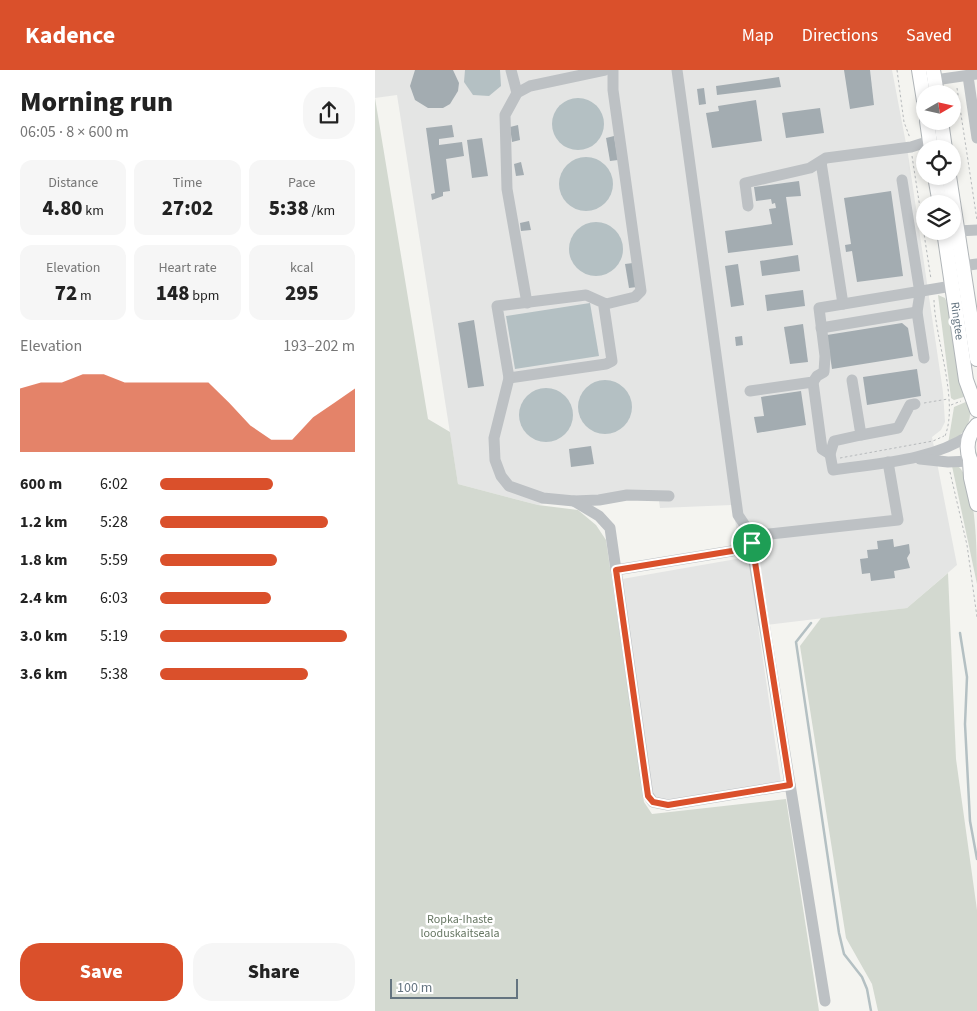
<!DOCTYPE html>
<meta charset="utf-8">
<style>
body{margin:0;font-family:"Source Sans 3",sans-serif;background:#f6f6f6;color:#222;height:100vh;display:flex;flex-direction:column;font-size:19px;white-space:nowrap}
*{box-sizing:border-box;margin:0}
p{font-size:16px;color:#767676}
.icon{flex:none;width:28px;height:28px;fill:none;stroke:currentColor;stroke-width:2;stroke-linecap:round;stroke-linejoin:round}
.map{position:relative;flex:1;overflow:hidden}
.panel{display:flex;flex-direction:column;background:#fff;width:375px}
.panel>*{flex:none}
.needle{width:32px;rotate:81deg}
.controls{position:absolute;left:541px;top:15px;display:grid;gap:10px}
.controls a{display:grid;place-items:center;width:45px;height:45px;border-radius:50%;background:#fff;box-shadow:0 2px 8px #0003;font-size:25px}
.scale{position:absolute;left:15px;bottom:12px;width:128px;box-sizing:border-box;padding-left:5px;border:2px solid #647480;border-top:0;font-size:14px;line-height:18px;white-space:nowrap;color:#647480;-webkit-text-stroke:4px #fff;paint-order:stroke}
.pin{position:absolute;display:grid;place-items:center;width:42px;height:42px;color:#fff;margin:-21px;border:2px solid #fff;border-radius:50%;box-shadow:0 1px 5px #0007}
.round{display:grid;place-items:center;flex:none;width:52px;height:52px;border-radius:20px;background:#f6f6f6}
.overview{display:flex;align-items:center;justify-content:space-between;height:85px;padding:0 20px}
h1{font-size:28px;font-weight:800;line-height:38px}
.metrics{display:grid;grid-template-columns:repeat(3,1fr);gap:8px;height:85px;padding:5px 20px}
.metrics div{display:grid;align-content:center;border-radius:12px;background:#f6f6f6;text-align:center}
.metrics b{font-size:21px;font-weight:800}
.metrics small{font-size:14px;font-weight:400}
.metrics p{font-size:14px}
.chart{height:140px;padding:10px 20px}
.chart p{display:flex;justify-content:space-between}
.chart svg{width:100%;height:90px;margin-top:5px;fill:#da502b;opacity:.7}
.primary-button{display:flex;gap:10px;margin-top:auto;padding:10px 20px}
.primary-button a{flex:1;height:58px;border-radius:20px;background:#da502b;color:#fff;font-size:20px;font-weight:800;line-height:58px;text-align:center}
.primary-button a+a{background:#f6f6f6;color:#222}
ul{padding:0 20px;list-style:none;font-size:16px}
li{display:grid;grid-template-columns:80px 60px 1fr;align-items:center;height:38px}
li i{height:12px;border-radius:6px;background:#da502b}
header{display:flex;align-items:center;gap:30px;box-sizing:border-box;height:70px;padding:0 25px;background:#da502b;color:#fff}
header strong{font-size:24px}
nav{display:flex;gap:28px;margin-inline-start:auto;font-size:18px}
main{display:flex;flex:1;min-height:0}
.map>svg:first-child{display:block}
.built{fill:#e4e5e4}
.green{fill:#d3d9d0}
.water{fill:#b4c0c3}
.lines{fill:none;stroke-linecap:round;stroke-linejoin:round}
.stream{stroke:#b4c0c3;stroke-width:2.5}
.building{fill:#a3acb1}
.major-casing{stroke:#b0b5b8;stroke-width:16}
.path{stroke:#b7babc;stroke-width:1;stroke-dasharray:2.5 2.5;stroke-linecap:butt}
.minor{stroke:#bdc1c4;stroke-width:11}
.major{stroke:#fff;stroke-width:14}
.route-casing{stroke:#fff;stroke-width:10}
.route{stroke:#da502b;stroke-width:6}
.labels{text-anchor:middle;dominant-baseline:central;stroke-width:5;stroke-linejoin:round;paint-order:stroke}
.street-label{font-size:12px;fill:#647480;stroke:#fff}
.park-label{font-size:12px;fill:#677763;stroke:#fff}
</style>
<header>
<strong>Kadence</strong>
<nav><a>Map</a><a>Directions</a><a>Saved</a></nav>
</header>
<main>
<section class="panel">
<div class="overview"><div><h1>Morning run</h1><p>06:05 · 8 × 600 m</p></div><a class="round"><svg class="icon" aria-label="share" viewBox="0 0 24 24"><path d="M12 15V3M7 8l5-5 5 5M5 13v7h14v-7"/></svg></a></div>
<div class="metrics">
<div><p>Distance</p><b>4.80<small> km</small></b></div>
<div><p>Time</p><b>27:02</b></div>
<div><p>Pace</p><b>5:38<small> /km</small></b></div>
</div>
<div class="metrics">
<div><p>Elevation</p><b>72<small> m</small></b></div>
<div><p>Heart rate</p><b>148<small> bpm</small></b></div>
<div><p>kcal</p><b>295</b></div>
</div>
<div class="chart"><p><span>Elevation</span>193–202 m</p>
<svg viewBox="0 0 160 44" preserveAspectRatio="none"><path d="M0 44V13L10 10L20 10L30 6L40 6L50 10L60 10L70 10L80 10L90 10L100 20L110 31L120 38L130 38L140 27L150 20L160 13V44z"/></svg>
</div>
<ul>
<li><b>600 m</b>6:02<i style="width:58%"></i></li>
<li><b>1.2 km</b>5:28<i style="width:86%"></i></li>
<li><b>1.8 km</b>5:59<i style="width:60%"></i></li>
<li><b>2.4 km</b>6:03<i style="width:57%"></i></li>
<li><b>3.0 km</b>5:19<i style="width:96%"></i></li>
<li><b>3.6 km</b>5:38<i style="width:76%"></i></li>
</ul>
<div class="primary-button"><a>Save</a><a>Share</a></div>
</section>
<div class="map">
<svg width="602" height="941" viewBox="0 0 602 941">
<rect width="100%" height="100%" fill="#f4f4f0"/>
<path class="built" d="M0 0H517L533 84 568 322 570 352 566 360 557 367 582 495 532 538 383 556 406 712 291 731 280 728 275 720 247 509 367 488 357 435 285 438 283 424 206 427 163 435 83 414 22 25 0 28Z"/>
<g class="green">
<path d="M0 28 53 349 75 362 83 414 163 435 203 440 221 455 231 470 269 732 277 744 411 729 444 941H0Z"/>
<path d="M563 225 570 228 572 233 592 326 579 330 576 328Z"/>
<path d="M593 331C599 352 591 362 573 374L579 337Z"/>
<path d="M577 396H583C602 412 602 488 602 514Z"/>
<path d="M573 503 581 689 602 840V941H503L497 914 471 868 425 576 446 548 532 538Z"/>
</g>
<g class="water">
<path d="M90 0H125L126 16 114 26 98 25 89 12Z"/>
<circle cx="203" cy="54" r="26"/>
<circle cx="211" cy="114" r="27"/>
<circle cx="221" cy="179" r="27"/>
<path d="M215 233 224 286 140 299 131 246Z"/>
<circle cx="230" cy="337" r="27"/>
<circle cx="171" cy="345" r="27"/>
</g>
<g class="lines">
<g class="stream">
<path d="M436 553 421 572 464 863 469 884 487 907 492 919 496 941"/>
<path d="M585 563 592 607 590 654 595 751 602 789"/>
</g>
</g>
<g class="building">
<path d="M78 0 84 13 83 21 75 34 68 38H53L40 30 35 16 40 0Z"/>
<path d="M469 0H495L499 35 475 39Z"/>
<path d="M404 7 406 17 342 25 341 16Z"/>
<path d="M329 18 331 34 324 35 322 19Z"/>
<path d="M381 30 387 71 337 78 331 43 344 41 343 36Z"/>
<path d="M445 38 449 63 411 68 407 43Z"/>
<path d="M77 55 79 67 64 69V75L87 72 89 86 71 89 75 121 68 122V126L57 130 56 124 60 123 51 58Z"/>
<path d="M143 55 145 70 137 72 135 57Z"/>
<path d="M239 66 243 90 235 91 231 68Z"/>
<path d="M107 68 113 106 97 108 92 70Z"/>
<path d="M146 92 149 105 141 106 139 94Z"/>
<path d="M424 111 426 126 411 127 418 175 353 183 350 161 397 154 394 139 401 138 400 133 397 134 396 129 381 131 379 117Z"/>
<path d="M516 121 528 206 482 212 477 181 471 182 470 175 476 174 469 128Z"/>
<path d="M154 151 156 160 146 161 145 153Z"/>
<path d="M423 185 425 201 387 206 385 191Z"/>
<path d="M258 193 262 217 254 218 250 194Z"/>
<path d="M363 194 369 235 356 237 350 196Z"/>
<path d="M428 220 430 236 392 241 390 225Z"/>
<path d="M99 250 109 316 93 318 83 253Z"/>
<path d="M527 253 533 258 538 286 457 299 452 265Z"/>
<path d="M428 254 433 292 415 294 409 257Z"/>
<path d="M367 266 368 275 361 276 360 267Z"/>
<path d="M542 299 546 326 492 335 488 307Z"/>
<path d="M426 321 431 355 382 363 379 347 389 346 386 327Z"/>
<path d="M216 376 219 394 196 397 194 379Z"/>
<path d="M518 469 519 477 534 474 535 483 532 488 535 498 519 501 520 508 496 511 495 503 487 504 485 489 493 488 492 480 503 479 502 471Z"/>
</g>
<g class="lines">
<defs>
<g id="major">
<path d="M544 0 550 37"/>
<path d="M558 0 562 24"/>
<path d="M552 51 556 79"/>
<path d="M566 51 570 79"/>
<path d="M560 106 565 134"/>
<path d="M574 106 602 289"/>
<path d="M569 161 591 310 602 340"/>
<path d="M602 355C589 368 590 387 602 400"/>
<path d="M595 391 596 408 602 434"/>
</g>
</defs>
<use href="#major" class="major-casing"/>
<g class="path">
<path d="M522 0 529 52 535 68"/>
<path d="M582 18 602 150"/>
<path d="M537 86 556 209"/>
<path d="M559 230C560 269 584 331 570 366"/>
<path d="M549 333 573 329"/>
<path d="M576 335 586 331"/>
<path d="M465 388 558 371 569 366"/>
<path d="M575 402 592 475 602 547"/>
</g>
<g class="minor">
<path d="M136 0 142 23"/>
<path d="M302 0 363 445 377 466 523 450 513 392"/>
<path d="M593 6 602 68"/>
<path d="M560 10 602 4"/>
<path d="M446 92 468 234"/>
<path d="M527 110 545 223 542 242 549 288"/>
<path d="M373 136 370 113 435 98 451 88 536 77 555 71"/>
<path d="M583 161 602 160"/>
<path d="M587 196 602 194"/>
<path d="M152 233 132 119 130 45 142 23 155 16 230 0"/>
<path d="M231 234 229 237 237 291 231 294 134 308 122 236 211 225 231 234 260 227 266 221 238 20V0"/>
<path d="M446 258 542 242"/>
<path d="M134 308 119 368 120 390 126 406 134 416 168 428 199 431 224 430 252 425 294 426"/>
<path d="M438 312 447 379 455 384 459 371 486 365 477 310"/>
<path d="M375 321 438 312 442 306 449 302 450 286 444 238 577 216"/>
<path d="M486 365 523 358 535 335 540 334"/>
<path d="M455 384 458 400C504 393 556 391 595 365"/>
<path d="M545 389 573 392 595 391"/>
<path d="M199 431 224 446 235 458 273 725 278 732 293 735 415 715"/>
<path d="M377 466 378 485 450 931"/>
<path d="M241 500 357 481 377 473"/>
</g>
<use href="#major" class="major"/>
</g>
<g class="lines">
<defs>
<path id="route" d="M377 473 415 715 293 735 278 732 273 726 241 500 357 481Z"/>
</defs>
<use href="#route" class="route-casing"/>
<use href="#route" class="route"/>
</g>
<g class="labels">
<g class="street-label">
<text transform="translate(582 251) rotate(82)">Ringtee</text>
</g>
<g class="park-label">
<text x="85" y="849">Ropka-Ihaste<tspan x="85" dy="14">looduskaitseala</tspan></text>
</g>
</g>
</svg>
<div class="controls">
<a><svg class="needle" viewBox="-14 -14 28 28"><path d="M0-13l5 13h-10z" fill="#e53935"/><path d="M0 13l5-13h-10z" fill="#767676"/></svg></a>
<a><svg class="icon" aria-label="locate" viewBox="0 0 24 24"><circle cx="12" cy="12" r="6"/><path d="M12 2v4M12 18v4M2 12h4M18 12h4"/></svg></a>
<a><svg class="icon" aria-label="layers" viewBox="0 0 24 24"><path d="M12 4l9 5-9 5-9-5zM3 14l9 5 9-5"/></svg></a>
</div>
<div class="scale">100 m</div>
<div class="pin" style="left:377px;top:473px;background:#1e9e55"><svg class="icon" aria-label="arrive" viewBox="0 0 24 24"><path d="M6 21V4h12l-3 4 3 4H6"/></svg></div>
</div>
</main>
